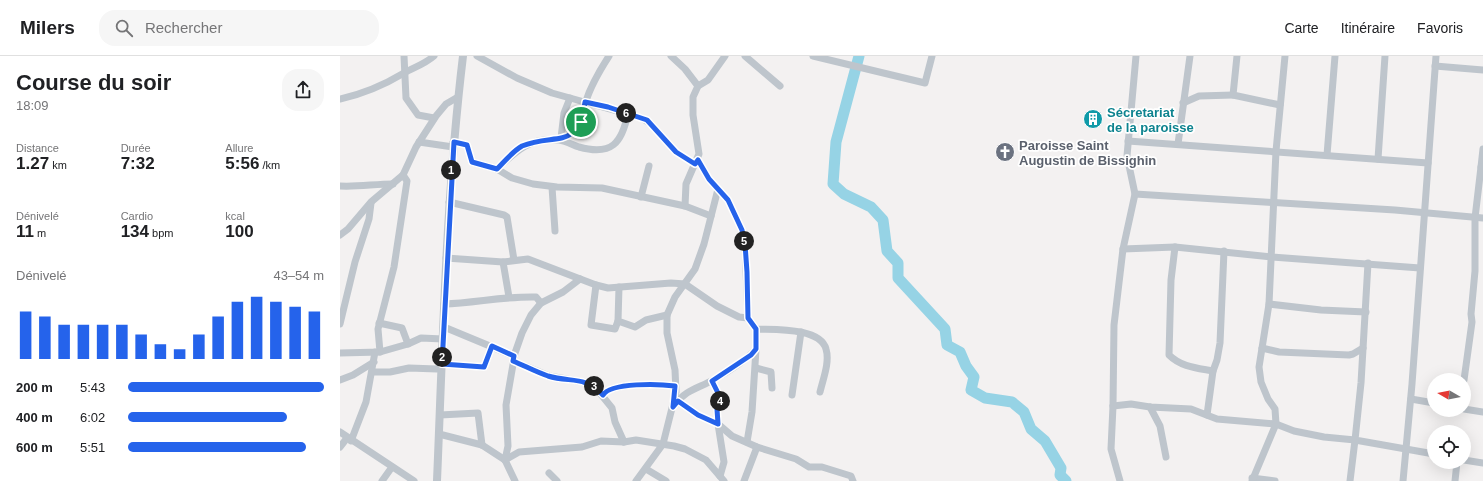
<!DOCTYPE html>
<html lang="fr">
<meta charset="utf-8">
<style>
body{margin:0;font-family:Helvetica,sans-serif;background:#f6f6f6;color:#202124;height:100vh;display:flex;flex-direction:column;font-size:15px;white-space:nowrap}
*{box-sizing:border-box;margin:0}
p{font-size:13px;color:#757577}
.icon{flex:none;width:22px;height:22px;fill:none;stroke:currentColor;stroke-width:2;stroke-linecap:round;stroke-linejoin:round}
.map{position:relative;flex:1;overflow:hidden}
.sheet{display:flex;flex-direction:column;background:#fff;width:340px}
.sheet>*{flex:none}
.needle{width:26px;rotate:279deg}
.buttons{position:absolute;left:1087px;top:317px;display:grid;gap:8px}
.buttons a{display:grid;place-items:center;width:44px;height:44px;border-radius:50%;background:#fff;box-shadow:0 4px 16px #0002;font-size:20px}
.pin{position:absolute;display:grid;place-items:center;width:34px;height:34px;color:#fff;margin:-17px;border:2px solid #fff;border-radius:50%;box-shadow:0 1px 4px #0007}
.km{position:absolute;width:20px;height:20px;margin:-10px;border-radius:50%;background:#222;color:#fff;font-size:11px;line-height:20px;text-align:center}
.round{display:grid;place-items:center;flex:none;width:42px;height:42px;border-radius:16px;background:#f6f6f6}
.summary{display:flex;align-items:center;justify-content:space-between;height:68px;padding:0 16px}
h1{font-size:22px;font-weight:600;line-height:30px}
.metrics{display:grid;grid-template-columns:repeat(3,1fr);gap:6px;height:68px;padding:4px 16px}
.metrics div{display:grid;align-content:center}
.metrics b{font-size:17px;font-weight:600}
.metrics small{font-size:11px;font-weight:400}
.metrics p{font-size:11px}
.chart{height:112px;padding:8px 16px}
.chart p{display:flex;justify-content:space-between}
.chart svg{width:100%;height:72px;margin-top:4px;stroke:#2563eb;stroke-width:6}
ul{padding:0 16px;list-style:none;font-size:13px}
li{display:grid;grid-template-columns:64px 48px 1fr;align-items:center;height:30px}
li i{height:10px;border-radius:5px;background:#2563eb}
header{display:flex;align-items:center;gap:24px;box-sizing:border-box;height:56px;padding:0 20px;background:#fff;border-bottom:1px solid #e0e0e0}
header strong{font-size:19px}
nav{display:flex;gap:22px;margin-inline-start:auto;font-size:14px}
.search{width:280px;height:36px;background:#f6f6f6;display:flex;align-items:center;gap:10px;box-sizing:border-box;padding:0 14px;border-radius:16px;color:#757577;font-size:15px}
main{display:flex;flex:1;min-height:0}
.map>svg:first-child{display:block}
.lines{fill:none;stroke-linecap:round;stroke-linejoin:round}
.river{stroke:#96d3e5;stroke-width:11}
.minor{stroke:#bec5cc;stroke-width:7}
.tertiary{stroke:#bec5cc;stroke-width:8}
.route-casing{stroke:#fff;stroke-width:8}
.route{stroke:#2563eb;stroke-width:5}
.labels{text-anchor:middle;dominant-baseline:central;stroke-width:3.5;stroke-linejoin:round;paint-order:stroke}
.culture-label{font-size:13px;font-weight:bold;fill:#0d838f;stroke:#fff;text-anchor:start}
.worship-label{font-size:13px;font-weight:bold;fill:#5b616d;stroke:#fff;text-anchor:start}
</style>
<header>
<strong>Milers</strong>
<div class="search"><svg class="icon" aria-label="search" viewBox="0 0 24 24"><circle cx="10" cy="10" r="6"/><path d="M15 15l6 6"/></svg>Rechercher</div>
<nav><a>Carte</a><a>Itinéraire</a><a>Favoris</a></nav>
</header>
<main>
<section class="sheet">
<div class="summary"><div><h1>Course du soir</h1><p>18:09</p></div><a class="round"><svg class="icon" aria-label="share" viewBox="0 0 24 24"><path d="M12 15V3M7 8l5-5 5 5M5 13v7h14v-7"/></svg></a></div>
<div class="metrics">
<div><p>Distance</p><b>1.27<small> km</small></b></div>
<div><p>Durée</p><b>7:32</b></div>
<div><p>Allure</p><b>5:56<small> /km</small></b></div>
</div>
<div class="metrics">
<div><p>Dénivelé</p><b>11<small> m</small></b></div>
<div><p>Cardio</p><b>134<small> bpm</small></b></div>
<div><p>kcal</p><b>100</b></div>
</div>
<div class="chart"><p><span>Dénivelé</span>43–54 m</p>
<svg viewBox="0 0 160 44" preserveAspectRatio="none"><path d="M5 44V15M15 44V18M25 44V23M35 44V23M45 44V23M55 44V23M65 44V29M75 44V35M85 44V38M95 44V29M105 44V18M115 44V9M125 44V6M135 44V9M145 44V12M155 44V15"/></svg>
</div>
<ul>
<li><b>200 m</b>5:43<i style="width:100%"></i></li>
<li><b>400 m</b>6:02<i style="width:81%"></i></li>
<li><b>600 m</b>5:51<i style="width:91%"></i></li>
</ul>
</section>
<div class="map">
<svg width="1143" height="425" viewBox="0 0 1143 425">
<rect width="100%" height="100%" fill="#f3f1f1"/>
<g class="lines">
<path class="river" d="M519 0 496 86 493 128 504 138 531 151 543 164 547 195 558 207V222L605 273 607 289 620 296 626 310 634 321 631 334 645 342 672 346 684 356 691 373 705 385 721 412 720 419 726 425"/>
<g class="minor">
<path d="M64 0 66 42 78 59 94 62"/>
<path d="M137 0 177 22 212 37 302 62 311 68 336 96 355 108"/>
<path d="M331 0 345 13 358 30"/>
<path d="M405 0 440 30"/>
<path d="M473 0 585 27 592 0"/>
<path d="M897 0 893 39 940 49"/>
<path d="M1095 10 1143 14"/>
<path d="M0 43C23 38 44 29 64 17 75 11 85 8 94 0"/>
<path d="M843 47 859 40 893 39"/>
<path d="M221 82C242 76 240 62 246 45 251 29 260 14 269 0"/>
<path d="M220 83 221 82 224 57 230 42"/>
<path d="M788 85 1088 107"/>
<path d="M79 86 113 91"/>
<path d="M113 86 127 89 132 106 157 113 172 122 193 128 217 131 262 132 345 150 371 160"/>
<path d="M838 88 850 0"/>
<path d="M987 99 995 0"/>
<path d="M1038 103 1045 0"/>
<path d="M358 104 369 123 388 144 402 174 405 188 408 262 416 273V293L412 356 407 386"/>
<path d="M1141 111 1143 93"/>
<path d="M157 113C175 96 191 80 219 84 226 85 233 89 239 91 272 100 282 87 288 57"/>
<path d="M0 130C18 131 35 128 53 128"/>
<path d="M212 131 215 175"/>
<path d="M795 138 1055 154 1143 162"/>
<path d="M301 141 309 110"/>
<path d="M109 146 164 159 167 161 174 204"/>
<path d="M345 150 346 128 359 98 353 59V41L358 30 368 24 385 0"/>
<path d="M0 179 8 173 31 146 63 119 76 91 96 60 106 48 118 41"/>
<path d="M835 191 831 224 829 299C841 311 857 312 873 315"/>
<path d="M783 193 835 191 932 201 1080 212"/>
<path d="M106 202 163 206 188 203 256 229 268 232 331 227 345 228 377 250 399 261 408 262"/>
<path d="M163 206 169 241"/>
<path d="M1028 207 1021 327 1015 384 1094 398"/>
<path d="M256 229 251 269 275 273 278 265"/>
<path d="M279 231 278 265 295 271 306 264 327 259"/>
<path d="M104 248C135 247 165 240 196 241L201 247"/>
<path d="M929 248 981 254 1026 256"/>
<path d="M39 267 62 272 68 288"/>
<path d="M0 268 15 206 29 163 31 147"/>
<path d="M104 271 174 300"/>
<path d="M416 273C433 274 480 271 486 293 490 306 483 323 480 336"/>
<path d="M922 292 939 296 1009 299 1013 298 1023 292"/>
<path d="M40 296 38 273 54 211 67 125 63 119"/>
<path d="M0 297 40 296 68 288 81 282 103 283"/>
<path d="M173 305 209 320 244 326 255 331 272 352 275 366 284 386"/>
<path d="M416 312 431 316 432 332"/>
<path d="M32 316H50L69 312 97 313 102 308 144 311 152 290"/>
<path d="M0 324 13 319 34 306"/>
<path d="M1124 324 1132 266 1131 258 1135 215V162L1141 111 1143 112"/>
<path d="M372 325 380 341 377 353 378 368 384 406 380 420"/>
<path d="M263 339C271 326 320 328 335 330"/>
<path d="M452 339 461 276"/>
<path d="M1071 343 1094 347"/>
<path d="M338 345 358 359 378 368 392 380 417 391 456 403 469 411H482L511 420 513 425"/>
<path d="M336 348C345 334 359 332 373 324 388 316 405 305 416 293"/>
<path d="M773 350 791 348 810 351 851 353 877 363 936 368 954 375 984 381 1015 384 1010 425"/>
<path d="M810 351 820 370 826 401"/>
<path d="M1124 353 1143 356"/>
<path d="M100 359 138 357 142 389"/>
<path d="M867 359 873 315 877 304 880 287 884 195"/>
<path d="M0 376 74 425"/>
<path d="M99 378 142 389 165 404"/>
<path d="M11 385 26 346 35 296"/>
<path d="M0 391 7 382"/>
<path d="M165 404 179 396 242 391 261 385 284 386 296 384 334 390 345 393 366 404 384 425"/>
<path d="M1124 404 1143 407"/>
<path d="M306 413 326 425"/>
<path d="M209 417 217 425"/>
<path d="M912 422 935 425"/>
<path d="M42 425 52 411"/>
<path d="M175 425 165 404 168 390 166 349 175 297 182 277 191 259 201 247 223 236 240 223"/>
<path d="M296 425 323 388 336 336 335 314 327 277V259L335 241 355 213 364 188 378 133"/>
<path d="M404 425 417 391"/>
<path d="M780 425 771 393 773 350 774 269 783 193 795 138 787 100 796 0"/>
<path d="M912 425 936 368 935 353 928 343 921 326 919 311 929 248 936 95 945 0"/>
<path d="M1063 425 1072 328 1096 0"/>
<path d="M1115 425 1117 406"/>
</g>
<path class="tertiary" d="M97 425C103 283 106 141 123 0"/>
</g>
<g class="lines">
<defs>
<path id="route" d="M245 46 268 51 307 64 336 96 355 108 358 104 369 123 388 144 402 174 405 188 407 216 408 262 416 273V293L411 299 372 325 380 341 377 353 378 368 358 359 338 345 333 351 335 330C320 328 271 326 263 339 244 319 231 327 208 320 196 316 185 310 173 305L174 300 152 290 144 311 102 308 114 86 127 89 132 106 157 113C164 106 173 95 182 90 215 76 238 96 245 46Z"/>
</defs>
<use href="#route" class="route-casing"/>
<use href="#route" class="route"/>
</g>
<defs>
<symbol id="building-disc" viewBox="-11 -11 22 22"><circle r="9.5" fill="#0f9aa8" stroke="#fff"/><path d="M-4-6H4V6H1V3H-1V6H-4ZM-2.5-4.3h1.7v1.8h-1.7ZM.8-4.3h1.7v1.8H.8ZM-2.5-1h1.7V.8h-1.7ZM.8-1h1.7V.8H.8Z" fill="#fff"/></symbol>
<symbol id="church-disc" viewBox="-11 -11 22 22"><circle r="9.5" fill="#6b7280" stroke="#fff"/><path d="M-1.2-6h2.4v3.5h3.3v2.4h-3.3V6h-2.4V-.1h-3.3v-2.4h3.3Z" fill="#fff"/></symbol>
</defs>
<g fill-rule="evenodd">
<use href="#building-disc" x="742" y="52" width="22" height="22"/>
<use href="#church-disc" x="654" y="85" width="22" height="22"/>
</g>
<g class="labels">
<g class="culture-label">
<text x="767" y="56">Sécretariat<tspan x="767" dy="15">de la paroisse</tspan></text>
</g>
<g class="worship-label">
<text x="679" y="89">Paroisse Saint<tspan x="679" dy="15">Augustin de Bissighin</tspan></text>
</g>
</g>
</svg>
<div class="buttons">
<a><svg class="needle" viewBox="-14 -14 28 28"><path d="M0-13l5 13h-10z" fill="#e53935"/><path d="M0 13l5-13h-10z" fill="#757577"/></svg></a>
<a><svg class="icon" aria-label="locate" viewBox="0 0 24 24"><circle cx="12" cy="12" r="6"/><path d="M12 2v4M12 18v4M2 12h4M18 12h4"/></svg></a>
</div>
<div class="pin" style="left:241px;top:66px;background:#1e9e55"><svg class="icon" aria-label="arrive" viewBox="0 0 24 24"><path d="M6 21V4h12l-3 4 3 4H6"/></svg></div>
<b class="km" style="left:111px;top:114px">1</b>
<b class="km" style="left:102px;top:301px">2</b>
<b class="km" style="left:254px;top:330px">3</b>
<b class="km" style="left:380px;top:345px">4</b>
<b class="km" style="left:404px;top:185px">5</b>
<b class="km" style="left:286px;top:57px">6</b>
</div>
</main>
